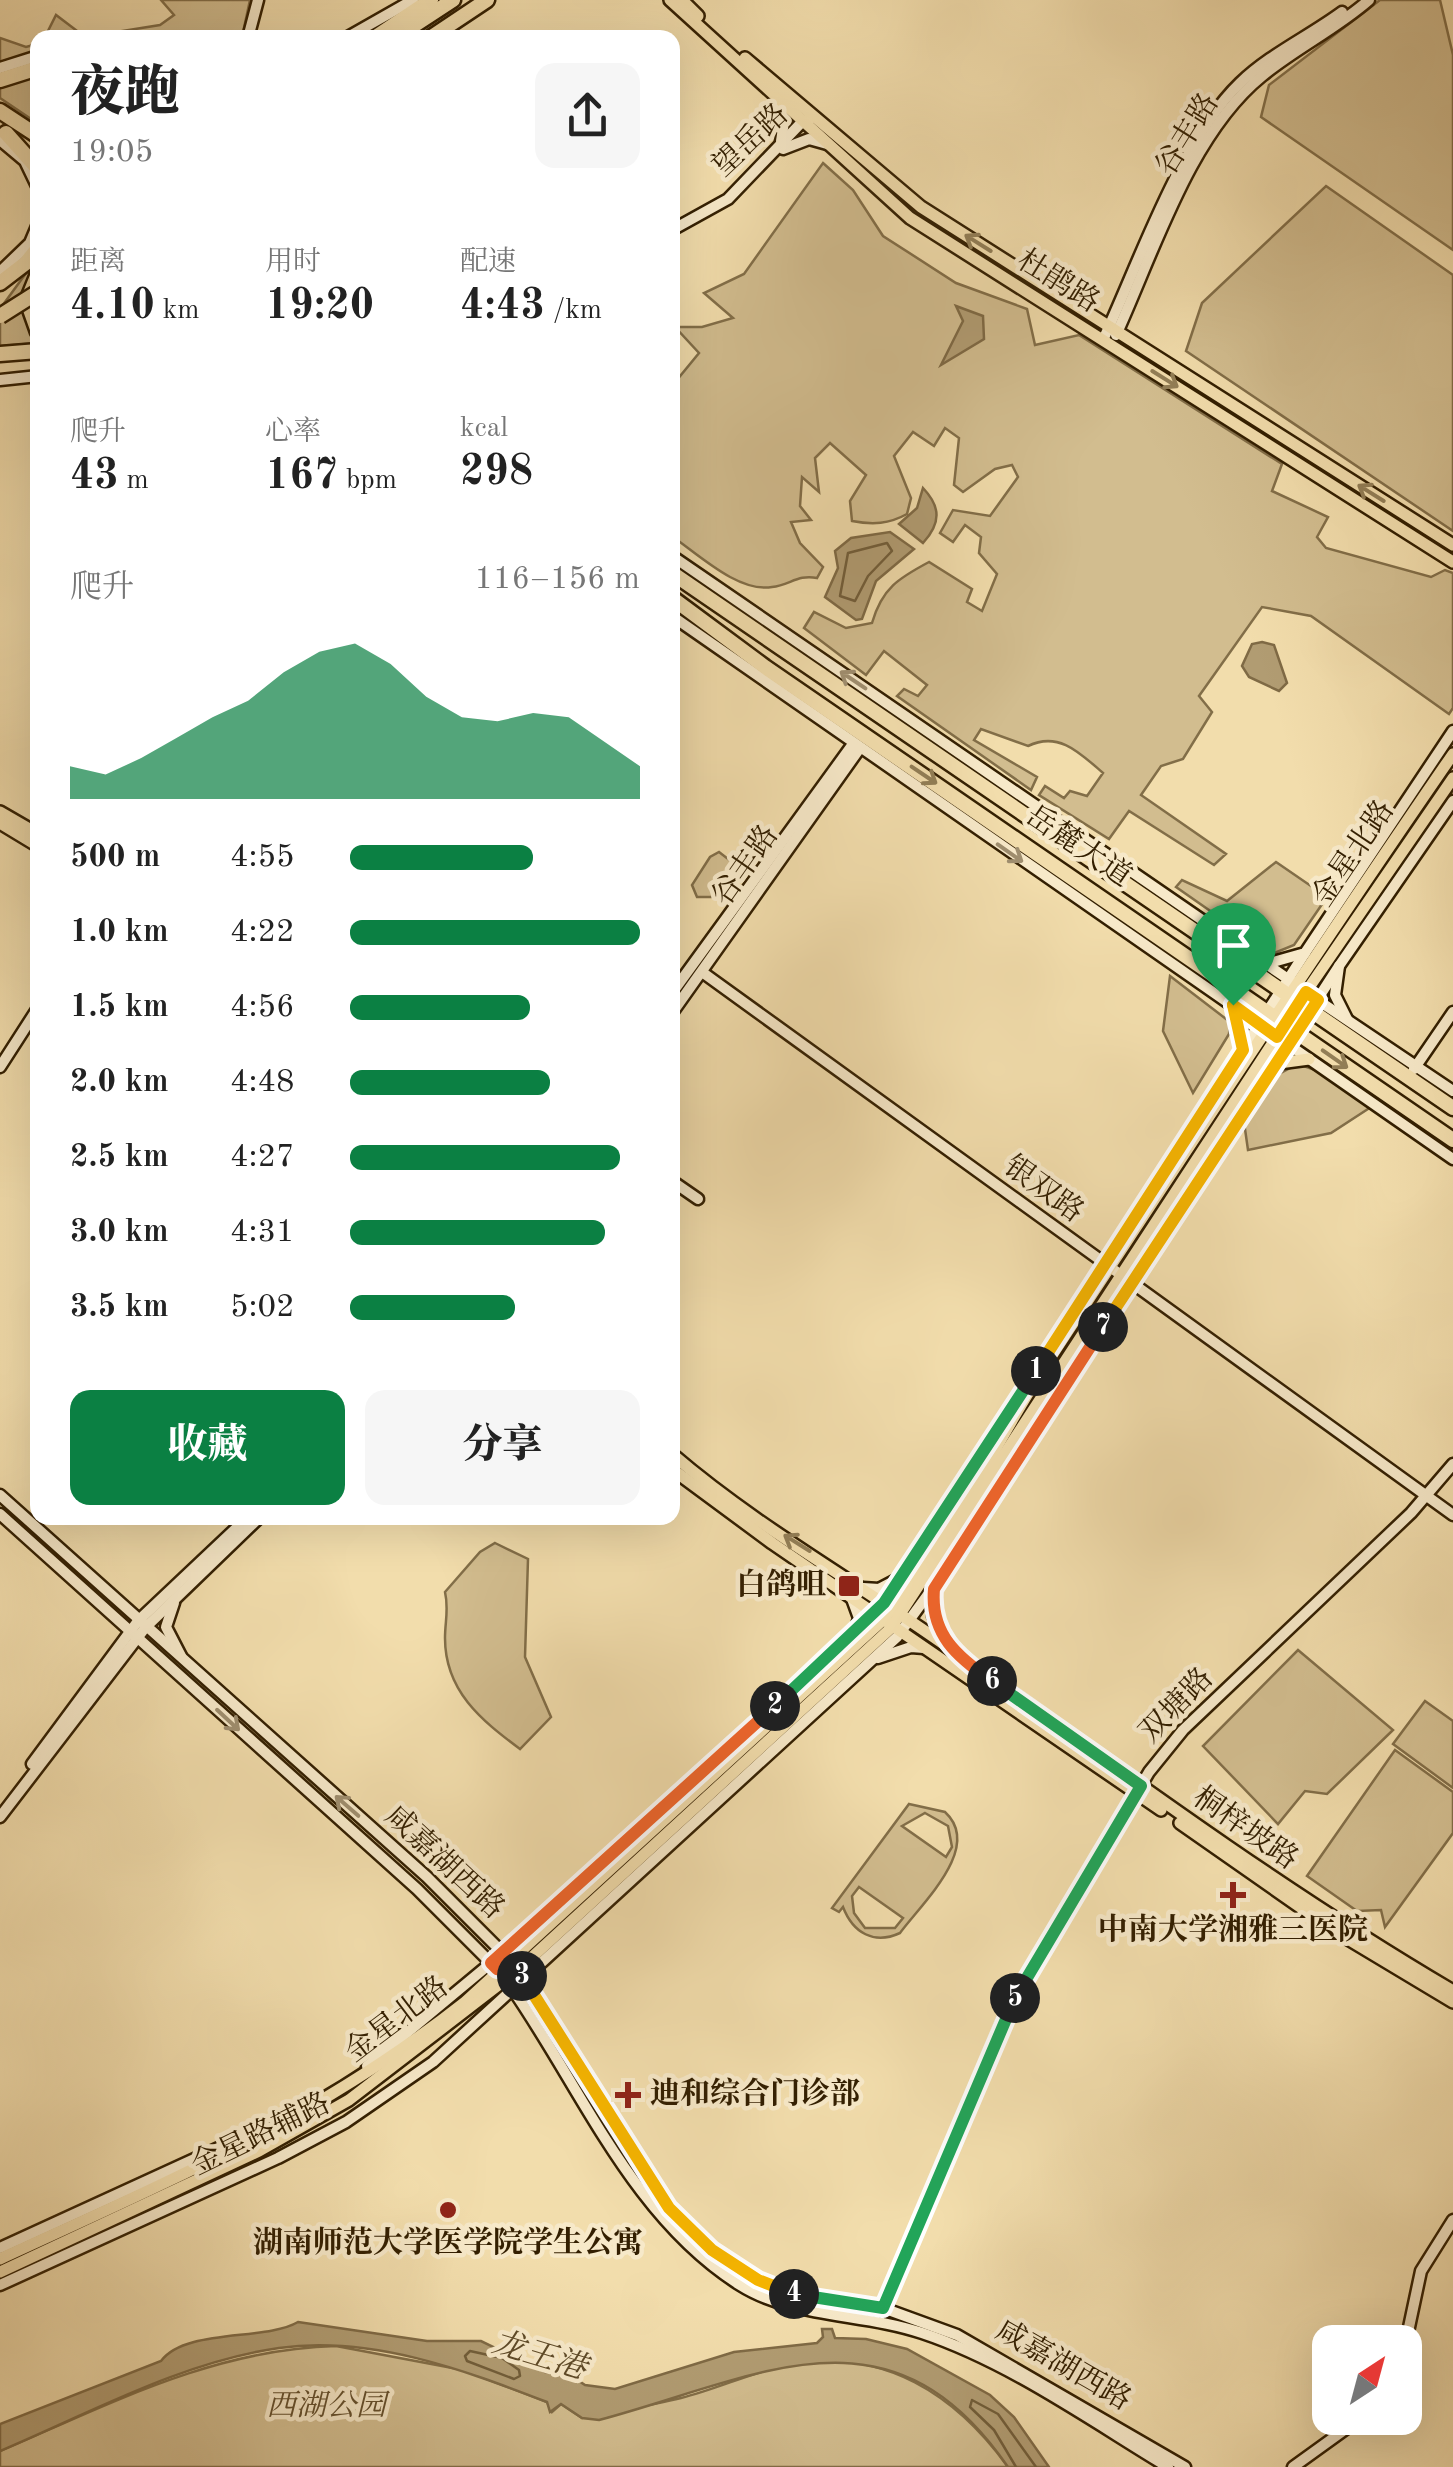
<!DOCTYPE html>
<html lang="zh">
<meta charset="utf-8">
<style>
body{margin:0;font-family:"Old Standard TT","Noto Serif SC",serif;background:#f6f6f6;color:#222;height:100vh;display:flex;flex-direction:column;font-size:38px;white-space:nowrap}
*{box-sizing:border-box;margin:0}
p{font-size:32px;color:#767676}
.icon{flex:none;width:55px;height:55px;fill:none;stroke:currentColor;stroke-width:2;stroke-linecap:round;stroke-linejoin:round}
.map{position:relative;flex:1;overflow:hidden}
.details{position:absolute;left:30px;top:30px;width:650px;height:1495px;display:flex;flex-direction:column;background:#fff;border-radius:20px;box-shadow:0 10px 40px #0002}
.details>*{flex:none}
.needle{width:65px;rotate:36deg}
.controls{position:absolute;left:1312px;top:2325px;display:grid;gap:20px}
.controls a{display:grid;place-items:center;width:110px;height:110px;border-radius:20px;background:#fff;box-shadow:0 10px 40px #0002;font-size:50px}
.pin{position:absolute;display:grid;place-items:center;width:85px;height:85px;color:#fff;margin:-102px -42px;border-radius:50% 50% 50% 0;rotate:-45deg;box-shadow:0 0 10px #0007}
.pin .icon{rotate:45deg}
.km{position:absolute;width:50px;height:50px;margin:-25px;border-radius:50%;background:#222;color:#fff;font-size:28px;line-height:50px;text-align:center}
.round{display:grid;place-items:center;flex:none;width:105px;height:105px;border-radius:20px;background:#f6f6f6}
.overview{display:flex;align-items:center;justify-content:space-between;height:170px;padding:0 40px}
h1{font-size:55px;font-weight:800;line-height:75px}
.stats{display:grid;grid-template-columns:repeat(3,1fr);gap:15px;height:170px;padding:10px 40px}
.stats div{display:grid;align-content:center}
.stats b{font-size:42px;font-weight:800}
.stats small{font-size:28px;font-weight:400}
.stats p{font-size:28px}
.chart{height:280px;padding:20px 40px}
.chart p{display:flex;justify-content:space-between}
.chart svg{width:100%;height:180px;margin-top:10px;fill:#0b8043;opacity:.7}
.button{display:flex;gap:20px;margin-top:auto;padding:20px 40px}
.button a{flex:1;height:115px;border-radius:20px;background:#0b8043;color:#fff;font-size:40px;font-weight:800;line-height:115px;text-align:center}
.button a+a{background:#f6f6f6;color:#222}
ul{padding:0 40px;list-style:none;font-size:32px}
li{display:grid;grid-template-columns:160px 120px 1fr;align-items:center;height:75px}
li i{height:25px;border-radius:12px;background:#0b8043}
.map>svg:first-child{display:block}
.green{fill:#d2bd8f;stroke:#826e48;stroke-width:2.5;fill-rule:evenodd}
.water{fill:#b19c72;stroke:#7f6a45;stroke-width:2.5}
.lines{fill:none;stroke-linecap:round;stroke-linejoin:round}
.shore{stroke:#725e3a;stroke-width:2.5}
.secondary-casing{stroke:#331f01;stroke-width:15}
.primary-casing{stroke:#331f01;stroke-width:16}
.highway-casing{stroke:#331f01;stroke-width:19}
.secondary{stroke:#f7e9c9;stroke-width:10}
.primary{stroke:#f2ddac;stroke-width:11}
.highway{stroke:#f2ddac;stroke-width:14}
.highway-bridge-casing{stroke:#331f01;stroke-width:19;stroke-linecap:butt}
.highway-bridge{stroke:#f2ddac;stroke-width:14}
.oneway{stroke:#927e56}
.oneway2{stroke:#9f8e6f}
.split-1-casing{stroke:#fff;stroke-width:20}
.split-2-casing{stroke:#fff;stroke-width:20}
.split-3-casing{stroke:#fff;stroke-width:20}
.split-4-casing{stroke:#fff;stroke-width:20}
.split-5-casing{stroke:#fff;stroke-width:20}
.split-6-casing{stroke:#fff;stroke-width:20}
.split-7-casing{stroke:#fff;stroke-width:20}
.split-8-casing{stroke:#fff;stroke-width:20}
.split-1{stroke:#f5b400;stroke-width:12}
.split-2{stroke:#22a559;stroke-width:12}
.split-3{stroke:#f0652b;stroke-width:12}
.split-4{stroke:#f5b400;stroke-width:12}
.split-5{stroke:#22a559;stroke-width:12}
.split-6{stroke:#22a559;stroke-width:12}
.split-7{stroke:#f0652b;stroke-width:12}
.split-8{stroke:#f5b400;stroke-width:12}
.poi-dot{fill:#8f2418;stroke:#f7e9c9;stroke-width:4}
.labels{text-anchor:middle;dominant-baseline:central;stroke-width:9;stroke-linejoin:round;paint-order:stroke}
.street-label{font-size:30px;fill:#331f01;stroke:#f7e9c9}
.poi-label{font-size:30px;font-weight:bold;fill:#331f01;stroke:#f7e9c9}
.park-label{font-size:30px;font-style:italic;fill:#634e2c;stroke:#f7e9c9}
.water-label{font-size:32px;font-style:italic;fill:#5f4b29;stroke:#f7e9c9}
</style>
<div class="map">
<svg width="1453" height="2467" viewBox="0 0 1453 2467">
<rect width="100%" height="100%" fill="#f2ddac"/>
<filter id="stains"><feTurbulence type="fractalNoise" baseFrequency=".002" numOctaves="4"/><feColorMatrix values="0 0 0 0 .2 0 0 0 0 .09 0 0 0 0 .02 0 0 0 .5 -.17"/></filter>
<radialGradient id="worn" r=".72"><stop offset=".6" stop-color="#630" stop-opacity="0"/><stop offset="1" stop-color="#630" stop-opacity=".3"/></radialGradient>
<g class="green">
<path d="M161 0H250L242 37H45L56 15 85 37 160 25 174 15Z"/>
<path d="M1380 0H1440L1453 55V250L1261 117 1269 85Z"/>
<path d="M0 38 26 47 37 44V123L0 98Z"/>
<path d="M823 163 853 190 883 236 956 283 1027 309 1035 345 1079 335 1282 464 1272 491 1328 517 1317 537 1326 548 1431 577 1445 570 1453 573V708L1449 714 1311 616 1262 607 1199 696 1212 712 1183 759 1161 766 1141 795 1226 854 1214 865 1129 811 1109 839 1039 795 1045 786 1064 798 1070 791 1087 796 1103 773C1080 753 1059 731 1028 746L981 729 974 740 1037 777 1031 790 897 696 904 689 918 696 927 685 884 651 866 675 804 628 814 612 846 628 872 623C882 588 899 578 929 562L972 589 967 602 982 611 997 574 979 553 981 537 965 525 953 542 940 533 953 510 990 516 1018 477 1012 465 995 469 963 492 954 485 959 438 945 428 934 446 913 432 894 456 911 498 907 514C889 524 873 525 852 521L850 501 866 475 830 443 815 458 819 492 802 477 800 506 811 520 791 522 800 543 823 567 817 578C798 574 790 585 772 587 739 593 699 555 673 537L672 386 699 353 675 327H702L733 318 704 293 744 274Z"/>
<path d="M1326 186 1453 275V531L1186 351 1202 303Z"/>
<path d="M37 258V343L0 346V309Z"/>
<path d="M719 852 732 862 731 872 713 897H697L692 885 710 857Z"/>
<path d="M1276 862 1327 897 1294 945 1272 954 1176 887 1182 880 1227 901Z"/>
<path d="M1170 976 1230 1022 1229 1034 1193 1093 1163 1031Z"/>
<path d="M1298 1064 1318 1071 1371 1107 1331 1133 1248 1150 1244 1122 1275 1076Z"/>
<path d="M495 1543 528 1559 525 1657 551 1717 520 1749C481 1720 445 1691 445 1638 445 1621 449 1609 445 1592L480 1552Z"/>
<path d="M1298 1650 1393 1730 1327 1794 1305 1791 1278 1824 1203 1746Z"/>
<path d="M1425 1701 1453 1721V1788L1393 1744Z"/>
<path d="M1395 1750 1453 1792V1833L1385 1927 1381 1910 1357 1911 1307 1876Z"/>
<path d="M909 1804 945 1812C983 1847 923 1902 900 1933 874 1945 853 1933 843 1907L839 1912 832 1908ZM925 1813 948 1826 952 1847 946 1857 902 1826ZM859 1887 903 1918 895 1928H865L854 1913 852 1896Z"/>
<path d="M336 2346 463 2370 547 2402 552 2412 561 2404 582 2418C615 2411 648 2406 681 2398 718 2389 754 2371 792 2364 884 2348 956 2395 1008 2467H0V2451C110 2404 214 2349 336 2346Z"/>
</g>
<g class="water">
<path d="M956 306 983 316 984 339 941 365 963 321Z"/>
<path d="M923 488C941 507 941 523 923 543L899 524 917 508Z"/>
<path d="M890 532 914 549 876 581 862 619 856 620 825 597 838 568 835 551 851 538Z"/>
<path d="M1262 642 1274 645 1287 683 1279 691 1249 677 1242 666 1252 644Z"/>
<path d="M298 2322 427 2341H481L545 2372 573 2377 585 2385 615 2389 734 2352 817 2343 823 2337 822 2329H832L835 2338 866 2339 907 2349 990 2395 1014 2417 1049 2467H1008C890 2296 760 2377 599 2420L582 2418 561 2404 550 2412 547 2402C464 2370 371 2335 279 2348 181 2362 90 2413 0 2451V2424L161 2361C185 2328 266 2341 298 2322Z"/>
</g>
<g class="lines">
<g class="shore">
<path d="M887 543 892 551 868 576 855 601 840 596 848 553Z"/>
<path d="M470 2351 502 2358 519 2370 520 2376 514 2379 467 2361 465 2356Z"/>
<path d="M1016 2467 994 2430 970 2407 972 2400 998 2414 1036 2467"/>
</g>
<defs>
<g id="secondary">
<path d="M248 38 258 0"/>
<path d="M346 38 413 0"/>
<path d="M0 68 38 56"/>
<path d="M776 97 784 122 781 141"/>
<path d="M0 140 25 161 38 188"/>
<path d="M783 149 809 139 827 144"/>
<path d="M672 230 728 199 802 122 810 119"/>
<path d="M0 272 30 243 38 224"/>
<path d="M1116 335C1154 252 1190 134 1262 76 1296 48 1336 29 1369 0"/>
<path d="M1103 340C1139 263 1180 141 1240 83 1270 54 1308 37 1342 12"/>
<path d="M0 380 38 376"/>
<path d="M672 556 1291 981"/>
<path d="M672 616 1453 1159"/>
<path d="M1266 964 1305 953 1453 731"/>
<path d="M702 972 1453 1515"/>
<path d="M672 993 853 744"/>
<path d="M1313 997 1453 1091"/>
<path d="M672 1013 860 748"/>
<path d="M1347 1019 1335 995 1339 966 1453 801"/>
<path d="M0 1067 38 1008"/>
<path d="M1414 1069 1453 1012"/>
<path d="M672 1181 698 1199"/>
<path d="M1070 1318 1305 953"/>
<path d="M0 1495 427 1877 505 1955"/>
<path d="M0 1514 417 1889 494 1966"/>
<path d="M863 1588 879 1589 898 1579"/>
<path d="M935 1589 933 1616 950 1647"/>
<path d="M851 1596 859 1618 855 1632"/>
<path d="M174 1603 166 1627 181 1656"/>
<path d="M878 1658 911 1647 924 1648"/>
<path d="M32 1764 138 1621 247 1518"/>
<path d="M0 1817 145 1628 259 1518"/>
<path d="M522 1977 669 2208 712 2250 758 2280 803 2297 883 2308 957 2335 1185 2467"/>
<path d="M511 1987C581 2087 632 2217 740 2285 792 2318 864 2313 922 2333 1009 2362 1090 2420 1168 2467"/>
<path d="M367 2066 491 1963 876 1612 1029 1382"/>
<path d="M0 2248 262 2128"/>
<path d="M0 2285 278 2158 346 2122 433 2062 897 1637 964 1545 1339 966"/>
<path d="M883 2308 1006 2014 1149 1772 1183 1730 1411 1513 1453 1464"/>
<path d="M1405 2346 1421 2271 1453 2220"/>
<path d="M1293 2467 1361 2418"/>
</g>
<g id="primary">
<path d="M670 0 910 218 1453 562"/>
<path d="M682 0 698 16"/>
<path d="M745 58 921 207 1453 545"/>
<path d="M0 812 38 834"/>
<path d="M0 823 38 846"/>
<path d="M1233 1005 1244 1062"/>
<path d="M1253 1074 1279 1063 1309 1059"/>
<path d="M672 1454C758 1528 860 1584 952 1650 1116 1768 1278 1888 1453 1991"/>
<path d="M672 1469 772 1543 1161 1810"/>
<path d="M1180 1823 1333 1930 1453 2002"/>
<path d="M0 2259C169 2181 317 2119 465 2002L882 1621C950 1544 993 1445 1049 1360 1182 1157 1315 954 1453 754"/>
<path d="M0 2272 259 2151 349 2100 518 1970 891 1628 1306 992 1453 778"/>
</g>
<g id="highway">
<path d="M374 38 431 0"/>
<path d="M395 38 453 0"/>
<path d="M430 38 487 0"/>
<path d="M0 80 38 68"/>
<path d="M0 111 38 136"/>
<path d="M6 133 38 169"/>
<path d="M38 274 27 301 38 332"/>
<path d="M0 283 26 263 38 248"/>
<path d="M0 354 38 351"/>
<path d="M672 573 1453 1108"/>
<path d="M672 598 765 667 1453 1140"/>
</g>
</defs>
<use href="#secondary" class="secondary-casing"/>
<use href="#primary" class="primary-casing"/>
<use href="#highway" class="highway-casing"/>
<use href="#secondary" class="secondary"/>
<use href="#primary" class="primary"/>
<use href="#highway" class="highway"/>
<defs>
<path id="highway-bridge" d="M0 316 38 292"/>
</defs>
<use href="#highway-bridge" class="highway-bridge-casing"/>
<use href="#highway-bridge" class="highway-bridge"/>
</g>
<defs><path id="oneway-shaft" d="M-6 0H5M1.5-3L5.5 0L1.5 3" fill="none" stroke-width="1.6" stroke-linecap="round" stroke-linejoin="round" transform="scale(2.5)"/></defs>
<g class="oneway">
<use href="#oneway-shaft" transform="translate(978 243) rotate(-148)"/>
<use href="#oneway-shaft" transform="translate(1165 379) rotate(32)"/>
<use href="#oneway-shaft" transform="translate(1371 493) rotate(-148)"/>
<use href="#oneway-shaft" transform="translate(924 775) rotate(34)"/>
<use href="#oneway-shaft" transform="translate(1335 1059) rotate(35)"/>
<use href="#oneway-shaft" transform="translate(797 1543) rotate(-148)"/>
</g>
<g class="oneway2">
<use href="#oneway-shaft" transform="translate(853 680) rotate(-146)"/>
<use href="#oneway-shaft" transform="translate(1010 853) rotate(35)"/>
<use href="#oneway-shaft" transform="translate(228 1720) rotate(43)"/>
<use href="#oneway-shaft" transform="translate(347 1806) rotate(-139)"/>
</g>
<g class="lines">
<defs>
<path id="split-1" d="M1036 1371 1243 1050 1233 1005"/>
<path id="split-2" d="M775 1706 884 1603 1036 1371"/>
<path id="split-3" d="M522 1976 510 1960 497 1969 491 1963 775 1706"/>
<path id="split-4" d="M522 1976 669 2208 712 2250 758 2280 794 2294"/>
<path id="split-5" d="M794 2294 883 2308 1015 1998"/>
<path id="split-6" d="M992 1681 1141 1786 1015 1998"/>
<path id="split-7" d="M992 1681C957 1657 930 1634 934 1589L1103 1327"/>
<path id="split-8" d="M1103 1327 1318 1000 1306 992 1277 1037 1233 1005"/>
</defs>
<use href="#split-1" class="split-1-casing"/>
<use href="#split-2" class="split-2-casing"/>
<use href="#split-3" class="split-3-casing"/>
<use href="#split-4" class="split-4-casing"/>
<use href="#split-5" class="split-5-casing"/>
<use href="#split-6" class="split-6-casing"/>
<use href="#split-7" class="split-7-casing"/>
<use href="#split-8" class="split-8-casing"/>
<use href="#split-1" class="split-1"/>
<use href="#split-2" class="split-2"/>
<use href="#split-3" class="split-3"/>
<use href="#split-4" class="split-4"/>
<use href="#split-5" class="split-5"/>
<use href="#split-6" class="split-6"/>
<use href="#split-7" class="split-7"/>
<use href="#split-8" class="split-8"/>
</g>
<g class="poi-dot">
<rect x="837" y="1574" width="24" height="24" rx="5"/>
<path d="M1228 1880h10v10h10v10h-10v10h-10v-10h-10v-10h10z"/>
<path d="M623 2080h10v10h10v10h-10v10h-10v-10h-10v-10h10z"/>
<circle cx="448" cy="2210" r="10"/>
</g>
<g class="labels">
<g class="street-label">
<text transform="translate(1188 135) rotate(-58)">谷丰路</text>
<text transform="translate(751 141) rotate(-43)">望岳路</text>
<text transform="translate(1058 282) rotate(32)">杜鹃路</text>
<text transform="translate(1078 847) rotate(34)">岳麓大道</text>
<text transform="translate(1354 854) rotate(-56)">金星北路</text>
<text transform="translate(746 866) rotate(-55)">谷丰路</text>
<text transform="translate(1043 1190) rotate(36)">银双路</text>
<text transform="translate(1177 1706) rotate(-46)">双塘路</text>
<text transform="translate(1245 1829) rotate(35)">桐梓坡路</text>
<text transform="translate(444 1863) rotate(43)">咸嘉湖西路</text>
<text transform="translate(397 2020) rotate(-37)">金星北路</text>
<text transform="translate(261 2135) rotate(-26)">金星路辅路</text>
<text transform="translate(1063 2366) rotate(30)">咸嘉湖西路</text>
</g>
<g class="poi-label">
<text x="826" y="1586" text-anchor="end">白鸽咀</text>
<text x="1233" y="1931">中南大学湘雅三医院</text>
<text x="650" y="2095" text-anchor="start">迪和综合门诊部</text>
<text x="448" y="2244">湖南师范大学医学院学生公寓</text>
</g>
<g class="park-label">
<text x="326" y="2407">西湖公园</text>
</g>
<g class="water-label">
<text transform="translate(539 2357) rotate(17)">龙王港</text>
</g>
</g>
<rect width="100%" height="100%" filter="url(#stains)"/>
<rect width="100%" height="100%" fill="url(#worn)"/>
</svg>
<div class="controls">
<a><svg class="needle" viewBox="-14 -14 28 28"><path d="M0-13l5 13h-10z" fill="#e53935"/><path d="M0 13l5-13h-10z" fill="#767676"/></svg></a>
</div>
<div class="pin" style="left:1233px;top:1005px;background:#1e9e55"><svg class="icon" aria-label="arrive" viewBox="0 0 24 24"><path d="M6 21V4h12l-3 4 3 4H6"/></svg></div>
<b class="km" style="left:1036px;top:1371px">1</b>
<b class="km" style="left:775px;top:1706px">2</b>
<b class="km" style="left:522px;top:1976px">3</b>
<b class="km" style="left:794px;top:2294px">4</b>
<b class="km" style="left:1015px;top:1998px">5</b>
<b class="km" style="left:992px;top:1681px">6</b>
<b class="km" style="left:1103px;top:1327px">7</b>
<section class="details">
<div class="overview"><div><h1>夜跑</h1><p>19:05</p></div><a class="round"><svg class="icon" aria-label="share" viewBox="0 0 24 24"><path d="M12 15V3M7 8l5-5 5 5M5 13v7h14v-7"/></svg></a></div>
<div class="stats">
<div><p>距离</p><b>4.10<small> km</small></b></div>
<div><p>用时</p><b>19:20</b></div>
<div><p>配速</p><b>4:43<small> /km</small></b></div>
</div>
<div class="stats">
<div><p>爬升</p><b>43<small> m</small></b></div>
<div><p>心率</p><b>167<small> bpm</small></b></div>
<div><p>kcal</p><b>298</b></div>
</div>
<div class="chart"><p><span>爬升</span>116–156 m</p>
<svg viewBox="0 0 160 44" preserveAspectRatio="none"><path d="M0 44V36L10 38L20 34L30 29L40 24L50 20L60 13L70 8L80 6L90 11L100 19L110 24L120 25L130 23L140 24L150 30L160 36V44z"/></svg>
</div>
<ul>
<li><b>500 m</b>4:55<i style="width:63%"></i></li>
<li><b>1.0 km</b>4:22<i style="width:100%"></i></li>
<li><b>1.5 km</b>4:56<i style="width:62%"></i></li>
<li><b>2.0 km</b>4:48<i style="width:69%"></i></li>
<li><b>2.5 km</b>4:27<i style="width:93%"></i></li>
<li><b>3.0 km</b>4:31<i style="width:88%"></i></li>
<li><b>3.5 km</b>5:02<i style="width:57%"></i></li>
</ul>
<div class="button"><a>收藏</a><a>分享</a></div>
</section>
</div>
